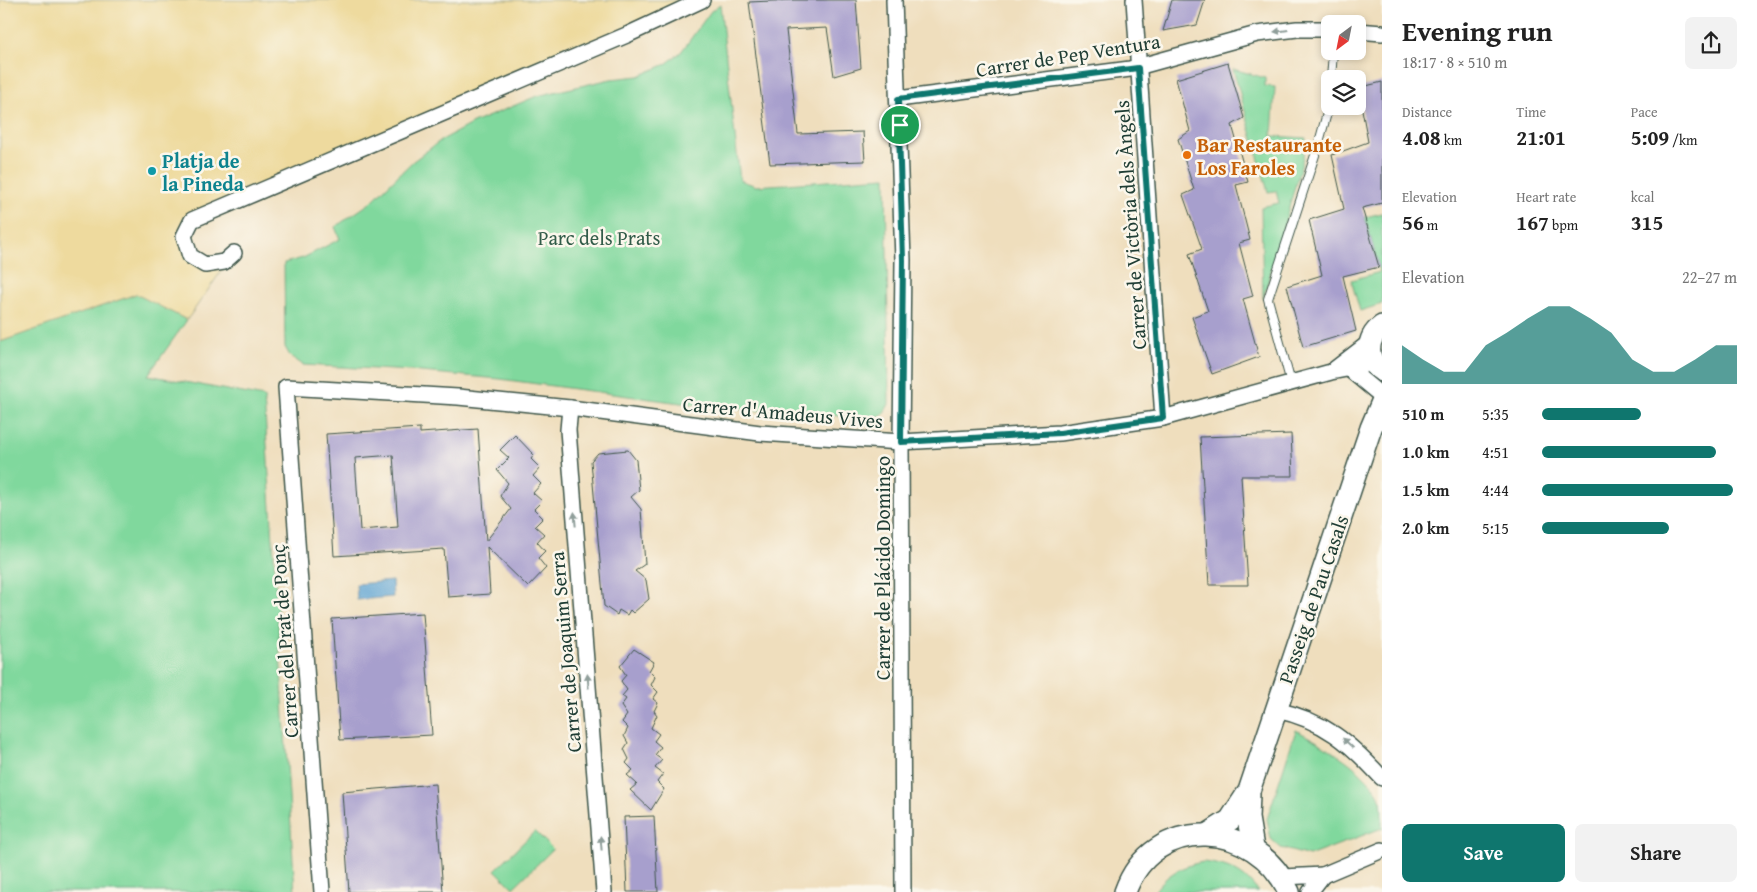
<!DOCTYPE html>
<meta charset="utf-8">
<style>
body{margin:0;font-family:"Gentium Book Plus",serif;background:#f2f2f2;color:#222;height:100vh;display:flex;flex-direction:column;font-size:19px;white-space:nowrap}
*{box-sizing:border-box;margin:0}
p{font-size:16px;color:#767676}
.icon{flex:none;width:28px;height:28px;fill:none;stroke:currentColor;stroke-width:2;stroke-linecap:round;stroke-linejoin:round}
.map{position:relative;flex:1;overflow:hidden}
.panel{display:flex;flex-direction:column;background:#fff;width:375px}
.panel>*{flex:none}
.needle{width:32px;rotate:212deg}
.controls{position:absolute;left:1321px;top:15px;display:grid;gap:10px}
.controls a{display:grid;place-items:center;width:45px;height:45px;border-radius:8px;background:#fff;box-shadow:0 2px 8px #0003;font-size:25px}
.pin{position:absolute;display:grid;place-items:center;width:42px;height:42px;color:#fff;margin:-21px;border:2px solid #fff;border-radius:50%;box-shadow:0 1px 5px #0007}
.round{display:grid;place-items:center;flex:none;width:52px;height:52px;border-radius:8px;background:#f2f2f2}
.headline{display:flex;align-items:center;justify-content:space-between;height:85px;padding:0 20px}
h1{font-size:28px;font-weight:700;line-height:38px}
.figures{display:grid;grid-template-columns:repeat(3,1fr);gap:8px;height:85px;padding:5px 20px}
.figures div{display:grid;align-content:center}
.figures b{font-size:21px;font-weight:700}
.figures small{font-size:14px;font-weight:400}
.figures p{font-size:14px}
.chart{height:140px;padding:10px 20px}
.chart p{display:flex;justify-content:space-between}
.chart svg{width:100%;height:90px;margin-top:5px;fill:#0f766e;opacity:.7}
.cta{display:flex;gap:10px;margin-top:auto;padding:10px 20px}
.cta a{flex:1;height:58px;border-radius:8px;background:#0f766e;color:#fff;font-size:20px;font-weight:700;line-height:58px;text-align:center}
.cta a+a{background:#f2f2f2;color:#222}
ul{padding:0 20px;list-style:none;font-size:16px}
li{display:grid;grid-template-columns:80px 60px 1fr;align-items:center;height:38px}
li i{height:12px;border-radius:6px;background:#0f766e}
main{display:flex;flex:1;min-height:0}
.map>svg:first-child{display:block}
.green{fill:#80d89d;stroke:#508a68}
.sand{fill:#eeda9e;stroke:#868c69}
.water{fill:#5ba2d1;stroke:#3d7082}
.building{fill:#a79fcd;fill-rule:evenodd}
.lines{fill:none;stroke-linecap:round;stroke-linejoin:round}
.lane-casing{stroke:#3e5549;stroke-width:10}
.street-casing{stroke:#3e5549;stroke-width:18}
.secondary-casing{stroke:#3e5549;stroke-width:24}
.lane{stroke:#fff;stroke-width:8}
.street{stroke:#fff;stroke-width:15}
.secondary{stroke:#fff;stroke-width:21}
.oneway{fill:#8f9e9a}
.route-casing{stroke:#fff;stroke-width:10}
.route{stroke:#0f766e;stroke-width:6}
.food-dot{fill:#e8710a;stroke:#fbf7ec;stroke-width:2}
.culture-dot{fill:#0f9aa8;stroke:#fbf7ec;stroke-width:2}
.labels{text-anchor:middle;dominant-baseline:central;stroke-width:5;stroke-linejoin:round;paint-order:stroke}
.street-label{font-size:20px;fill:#1f3d34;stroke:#fbf7ec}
.food-label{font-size:20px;font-weight:bold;fill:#c56008;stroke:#fbf7ec;text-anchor:start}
.culture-label{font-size:20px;font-weight:bold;fill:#0d838f;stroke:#fbf7ec;text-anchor:start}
.park-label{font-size:20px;fill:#325c49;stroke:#fbf7ec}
</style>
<main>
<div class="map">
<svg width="1382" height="892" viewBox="0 0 1382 892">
<rect width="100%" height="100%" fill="#fbf7ec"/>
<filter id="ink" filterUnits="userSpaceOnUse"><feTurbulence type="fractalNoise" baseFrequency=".02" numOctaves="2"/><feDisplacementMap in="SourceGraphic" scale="10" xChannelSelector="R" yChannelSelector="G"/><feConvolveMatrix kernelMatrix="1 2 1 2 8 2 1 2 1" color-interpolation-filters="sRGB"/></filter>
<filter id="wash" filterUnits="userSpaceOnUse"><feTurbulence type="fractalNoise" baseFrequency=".0096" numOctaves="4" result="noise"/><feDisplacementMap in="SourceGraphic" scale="20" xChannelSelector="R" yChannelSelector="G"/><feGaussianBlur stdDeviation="1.12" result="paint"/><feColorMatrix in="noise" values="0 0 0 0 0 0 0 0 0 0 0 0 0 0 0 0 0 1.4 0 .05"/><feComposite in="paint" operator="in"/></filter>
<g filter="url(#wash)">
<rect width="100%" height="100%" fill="#efdebd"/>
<g class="green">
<path d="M720 4 740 180 756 186 886 177 889 404 883 415 872 417 798 414 688 404 500 379 410 371 303 365 290 356 285 347 284 263 303 258 340 239 335 227 370 203 412 162 440 141 473 123 537 96 611 79 639 76 666 64 681 52 711 11Z"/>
<path d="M1233 69 1265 78V86L1275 87 1272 136 1306 138 1302 162 1263 299 1261 207 1279 203 1276 191 1268 192Z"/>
<path d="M1382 213V304L1360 311 1351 280 1380 272 1365 217Z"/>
<path d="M136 294 187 320 148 375 264 397 295 892H0V342Z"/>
<path d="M1296 730C1322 744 1371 771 1381 801 1382 809 1382 820 1382 828L1309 856 1281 848 1271 839 1267 819Z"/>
<path d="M535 831 553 849 513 888 495 870Z"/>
<path d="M1203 862C1226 864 1245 872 1258 892H1154C1167 874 1181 866 1203 862Z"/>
</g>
<path class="sand" d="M0 0H702L192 220 184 236 205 265 234 253 187 320 136 294 0 342Z"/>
<path class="water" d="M392 581 393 597 357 600 356 584Z"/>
<g id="blocks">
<g class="building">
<path d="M795 0H856L861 68 834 76 827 28 786 30 798 134 863 132 865 161 770 164 749 2Z"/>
<path d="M1172 0H1205L1197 25 1163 31Z"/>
<path d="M1228 63 1244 118 1232 125 1248 182 1236 185 1250 240 1239 243 1253 296 1243 299 1259 357 1212 374 1192 317 1208 311 1189 254 1202 249 1183 195 1194 190 1178 139 1190 131 1176 79Z"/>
<path d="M1382 82V203L1362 208 1379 267 1343 276 1356 331 1303 347 1287 286 1322 275 1309 220 1344 209 1332 155 1368 142 1358 88Z"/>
<path d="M420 428V433L478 429 486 541 511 509 500 496 508 483 497 470 509 458 500 450 515 435 534 455 531 459 540 468 533 476 541 484 533 493 542 501 534 509 543 518 535 526 544 534 537 542 545 551 538 558 546 568 528 587 487 547 490 594 448 597 444 549 334 556 326 434ZM393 455 398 527 360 530 355 458Z"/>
<path d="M1291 434 1293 476H1241L1248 585H1209L1200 437Z"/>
<path d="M628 450 636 460 639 490 631 497 641 509 645 564 635 571 646 580 649 599 633 613 630 610 627 615 619 610 617 615 604 606 591 461 598 453Z"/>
<path d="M423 613 432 735 340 740 332 619Z"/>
<path d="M634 649 654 662 649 671 655 677 651 685 658 692 653 699 658 703 654 711 657 715 651 728 659 734 654 741 661 747 655 755 662 760 655 768 663 774 657 782 664 789 651 810 630 790 637 784 627 775 633 770 626 763 629 759 624 749 628 743 624 736 628 728 622 722 627 715 621 706 626 699 622 696 627 690 621 681 626 675 620 666Z"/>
<path d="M435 784 443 892H349L342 792Z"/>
<path d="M654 816 658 892H627L624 817Z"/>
</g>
</g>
</g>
<g filter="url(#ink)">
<use href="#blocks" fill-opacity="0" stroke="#3e5549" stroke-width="1"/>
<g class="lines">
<defs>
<g id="lane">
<path d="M1331 79 1333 52"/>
<path d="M1291 383 1268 299 1318 146 1329 106 1330 93"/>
</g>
<g id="street">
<path d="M894 0 903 260 901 442 903 892"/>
<path d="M1134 0 1163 418"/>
<path d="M1358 31 1382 33"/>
<path d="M898 99 1130 69 1257 34 1297 29H1330"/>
<path d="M234 253 224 262 205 265 190 256 184 236 192 220 629 34 702 0"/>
<path d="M1335 369 1370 342"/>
<path d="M1349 369 1378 393"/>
<path d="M570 408 568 430 604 892"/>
<path d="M1276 710C1324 720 1350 743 1382 778"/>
<path d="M1323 875 1382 850"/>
<path d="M1283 877 1323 875 1310 892"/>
<path d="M322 892 286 387 458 397 570 408 760 433 901 442 1060 433 1163 418 1331 372 1362 366 1371 360"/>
</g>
<g id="secondary">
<path d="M1382 326C1366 338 1365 360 1382 371"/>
<path d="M1249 794 1248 818 1253 848"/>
<path d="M1208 834 1230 820 1249 791 1371 428 1382 402"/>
<path d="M1125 892C1153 813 1256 819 1289 892"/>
</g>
</defs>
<use href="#lane" class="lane-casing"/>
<use href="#street" class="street-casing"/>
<use href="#secondary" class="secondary-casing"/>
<use href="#lane" class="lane"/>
<use href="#street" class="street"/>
<use href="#secondary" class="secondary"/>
</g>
<defs><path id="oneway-solid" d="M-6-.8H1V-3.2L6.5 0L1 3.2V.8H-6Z" transform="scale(1.25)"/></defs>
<g class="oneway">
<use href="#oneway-solid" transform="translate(1281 31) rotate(173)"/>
<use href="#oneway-solid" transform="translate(575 519) rotate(-95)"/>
<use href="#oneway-solid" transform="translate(588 681) rotate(-95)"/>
<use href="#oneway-solid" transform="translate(1348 743) rotate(-137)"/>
<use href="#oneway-solid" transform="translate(601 843) rotate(-95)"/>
</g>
</g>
<g class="lines" filter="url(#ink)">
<defs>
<path id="route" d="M1138 68 1163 418 1060 433 901 442 903 260 898 99Z"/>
</defs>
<use href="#route" class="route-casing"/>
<use href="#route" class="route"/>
</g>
<circle class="food-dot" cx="1187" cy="155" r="5"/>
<circle class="culture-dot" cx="152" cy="171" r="5"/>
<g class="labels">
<g class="street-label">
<text transform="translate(1068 55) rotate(-9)">Carrer de Pep Ventura</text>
<text transform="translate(1130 225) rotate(-94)">Carrer de Victòria dels Àngels</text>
<text transform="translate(783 412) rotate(5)">Carrer d'Amadeus Vives</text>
<text transform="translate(882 568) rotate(-90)">Carrer de Plácido Domingo</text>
<text transform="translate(1313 599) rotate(-71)">Passeig de Pau Casals</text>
<text transform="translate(284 641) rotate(-94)">Carrer del Prat de Ponç</text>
<text transform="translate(565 652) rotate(-95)">Carrer de Joaquim Serra</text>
</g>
<g class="food-label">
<text x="1197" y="144">Bar Restaurante<tspan x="1197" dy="23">Los Faroles</tspan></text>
</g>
<g class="culture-label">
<text x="162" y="160">Platja de<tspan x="162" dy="23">la Pineda</tspan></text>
</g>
<g class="park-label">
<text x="599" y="237">Parc dels Prats</text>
</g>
</g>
</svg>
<div class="controls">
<a><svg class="needle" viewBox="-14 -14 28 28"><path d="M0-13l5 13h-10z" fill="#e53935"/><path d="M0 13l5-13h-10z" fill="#767676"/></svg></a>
<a><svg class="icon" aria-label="layers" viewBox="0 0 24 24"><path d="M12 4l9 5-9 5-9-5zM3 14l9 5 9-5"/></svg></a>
</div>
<div class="pin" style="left:900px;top:125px;background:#1e9e55"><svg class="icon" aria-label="arrive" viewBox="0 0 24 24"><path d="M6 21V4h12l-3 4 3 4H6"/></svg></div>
</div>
<section class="panel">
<div class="headline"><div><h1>Evening run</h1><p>18:17 · 8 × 510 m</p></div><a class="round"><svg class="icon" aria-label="share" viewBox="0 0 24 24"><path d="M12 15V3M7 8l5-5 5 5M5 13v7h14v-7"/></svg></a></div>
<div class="figures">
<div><p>Distance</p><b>4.08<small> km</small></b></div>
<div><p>Time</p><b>21:01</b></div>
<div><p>Pace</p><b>5:09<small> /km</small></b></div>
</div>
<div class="figures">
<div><p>Elevation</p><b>56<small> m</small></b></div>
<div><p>Heart rate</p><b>167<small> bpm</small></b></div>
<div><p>kcal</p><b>315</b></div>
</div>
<div class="chart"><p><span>Elevation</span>22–27 m</p>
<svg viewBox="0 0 160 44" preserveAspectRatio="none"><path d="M0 44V25L10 32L20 38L30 38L40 25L50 19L60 12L70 6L80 6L90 12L100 19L110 32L120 38L130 38L140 32L150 25L160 25V44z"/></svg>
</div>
<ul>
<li><b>510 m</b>5:35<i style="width:51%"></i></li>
<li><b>1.0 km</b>4:51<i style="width:89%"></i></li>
<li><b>1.5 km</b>4:44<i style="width:98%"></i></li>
<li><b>2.0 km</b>5:15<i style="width:65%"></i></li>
</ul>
<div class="cta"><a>Save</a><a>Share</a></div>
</section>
</main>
